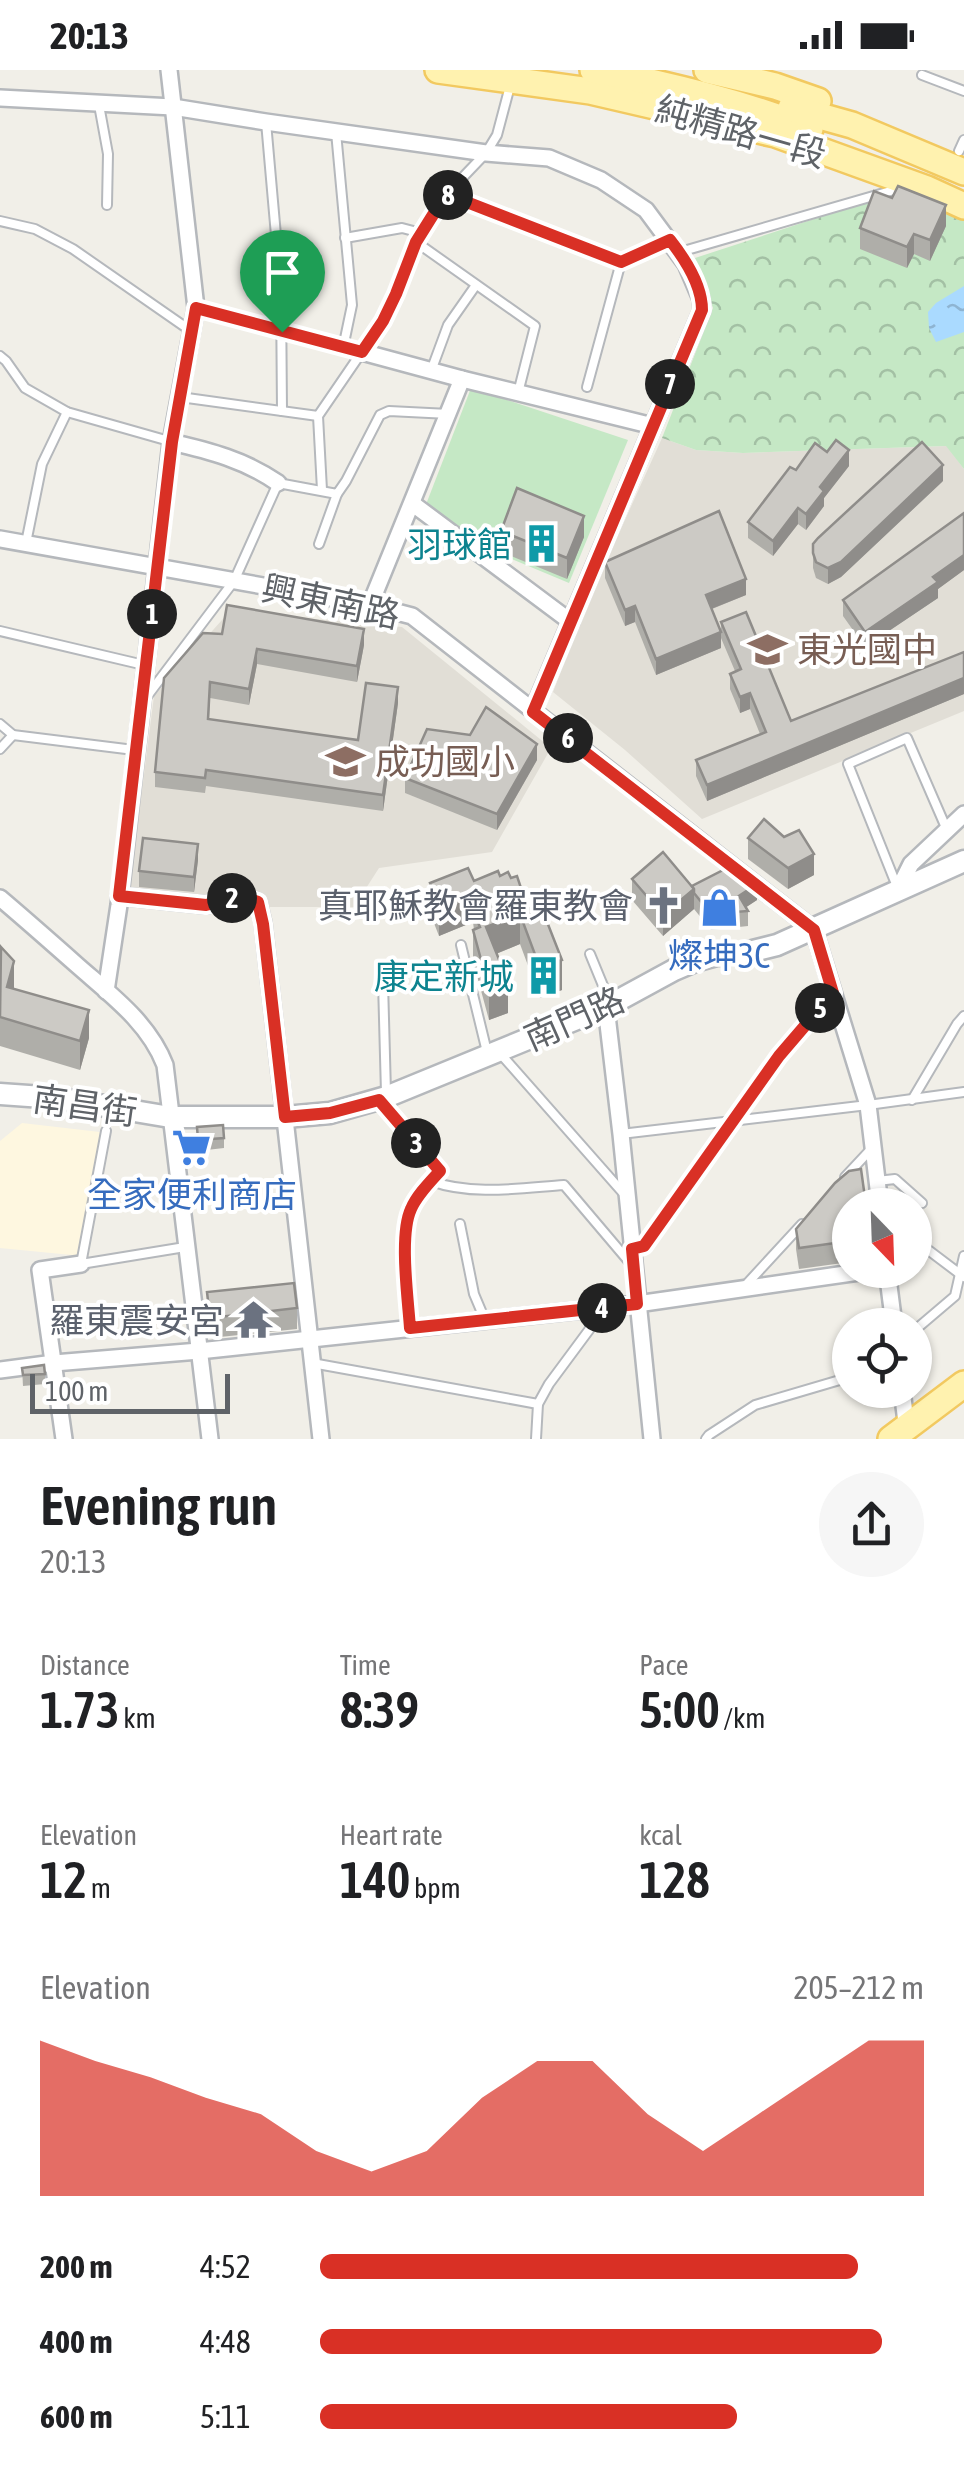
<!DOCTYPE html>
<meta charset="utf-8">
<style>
body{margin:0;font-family:"Asap Condensed","Noto Sans TC",sans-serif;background:#f6f6f6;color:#202124;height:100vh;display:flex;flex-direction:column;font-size:38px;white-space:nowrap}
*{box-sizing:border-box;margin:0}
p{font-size:32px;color:#757577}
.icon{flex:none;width:55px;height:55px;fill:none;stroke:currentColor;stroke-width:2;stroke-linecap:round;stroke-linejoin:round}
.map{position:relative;height:1369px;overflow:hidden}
.drawer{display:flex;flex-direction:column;background:#fff;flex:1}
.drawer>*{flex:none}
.needle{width:65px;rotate:157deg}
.buttons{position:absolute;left:832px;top:1118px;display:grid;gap:20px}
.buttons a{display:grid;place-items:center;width:100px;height:100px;border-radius:50%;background:#fff;box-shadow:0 2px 8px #0004;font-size:50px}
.scale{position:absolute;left:30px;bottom:25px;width:200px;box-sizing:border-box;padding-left:10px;border:5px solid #5f6368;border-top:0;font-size:28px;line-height:35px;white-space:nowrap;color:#5f6368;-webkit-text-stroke:8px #fff;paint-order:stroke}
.pin{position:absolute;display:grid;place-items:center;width:85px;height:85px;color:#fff;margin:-102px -42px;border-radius:50% 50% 50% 0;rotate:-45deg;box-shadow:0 0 10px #0007}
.pin .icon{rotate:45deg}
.km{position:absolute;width:50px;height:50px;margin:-25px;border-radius:50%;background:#222;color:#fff;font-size:28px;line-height:50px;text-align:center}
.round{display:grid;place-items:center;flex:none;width:105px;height:105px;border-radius:52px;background:#f6f6f6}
.headline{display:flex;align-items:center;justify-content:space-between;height:170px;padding:0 40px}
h1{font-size:55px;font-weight:600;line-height:75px}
.metrics{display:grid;grid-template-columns:repeat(3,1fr);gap:15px;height:170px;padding:10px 40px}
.metrics div{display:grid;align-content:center}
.metrics b{font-size:50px;font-weight:600}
.metrics small{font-size:28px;font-weight:400}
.metrics p{font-size:28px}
.chart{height:280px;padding:20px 40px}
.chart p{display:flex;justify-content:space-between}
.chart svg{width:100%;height:180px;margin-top:10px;fill:#d93025;opacity:.7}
ul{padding:0 40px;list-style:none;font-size:32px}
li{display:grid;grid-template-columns:160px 120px 1fr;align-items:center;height:75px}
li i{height:25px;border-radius:12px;background:#d93025}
.status{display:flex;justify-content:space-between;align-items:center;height:70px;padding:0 50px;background:#fff;direction:ltr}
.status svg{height:28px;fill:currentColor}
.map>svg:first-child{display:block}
.commercial{fill:#fef7e0}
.education{fill:#e1ded6}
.grass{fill:#c5e8c5}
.park{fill:url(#park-crowns)}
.water{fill:url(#water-ripples)}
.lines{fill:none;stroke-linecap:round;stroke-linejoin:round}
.service-casing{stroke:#b5b8bc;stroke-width:12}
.minor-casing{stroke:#b5b8bc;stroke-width:20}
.tertiary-casing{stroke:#b5b8bc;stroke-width:25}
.primary-casing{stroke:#f2c960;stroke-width:30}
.service{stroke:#fff;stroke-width:8}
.minor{stroke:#fff;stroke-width:15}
.tertiary{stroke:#fff;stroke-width:20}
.primary{stroke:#fff2af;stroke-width:25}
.wall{fill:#afaea9}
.shaded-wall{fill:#8f8d8a}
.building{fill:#cccac5;stroke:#8f8d8a;stroke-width:2.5}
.route-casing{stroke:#fff;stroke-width:20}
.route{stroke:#d93025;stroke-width:12}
.labels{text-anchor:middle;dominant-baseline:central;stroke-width:8;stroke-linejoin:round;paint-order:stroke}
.street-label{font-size:35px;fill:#5f6368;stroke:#fff}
.culture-label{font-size:35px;fill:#0d838f;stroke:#fff;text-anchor:end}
.education-label{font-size:35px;fill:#785e54;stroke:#fff;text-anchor:start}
.worship-label{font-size:35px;fill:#5b616d;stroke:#fff;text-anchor:end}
.shop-label{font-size:35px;fill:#366cbe;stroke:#fff}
</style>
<div class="status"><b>20:13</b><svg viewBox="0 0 49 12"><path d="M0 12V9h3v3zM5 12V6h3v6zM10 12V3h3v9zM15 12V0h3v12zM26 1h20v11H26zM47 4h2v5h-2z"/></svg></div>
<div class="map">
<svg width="964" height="1369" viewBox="0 0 964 1369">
<defs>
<pattern id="park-crowns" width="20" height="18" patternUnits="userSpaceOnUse" patternTransform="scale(2.5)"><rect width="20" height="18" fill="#c5e8c5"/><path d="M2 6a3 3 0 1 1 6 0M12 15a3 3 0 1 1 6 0" fill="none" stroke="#a3c0a4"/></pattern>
<pattern id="water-ripples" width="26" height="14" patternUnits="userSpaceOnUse" patternTransform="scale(2.5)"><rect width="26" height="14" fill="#aadaff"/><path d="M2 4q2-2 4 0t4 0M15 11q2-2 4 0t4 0" fill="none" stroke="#8eb4d2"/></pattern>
</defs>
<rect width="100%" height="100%" fill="#f1efe8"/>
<path class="commercial" d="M22 1053 100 1062 82 1186 0 1178V1071Z"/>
<g class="education">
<path d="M662 368 696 380 743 383 947 376 964 399V641L702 749 625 680 553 622 586 536Z"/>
<path d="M230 541 402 557 551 678 492 782 379 798 354 837H127L154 626Z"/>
</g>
<path class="grass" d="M471 318 628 370 569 513 485 478 425 437Z"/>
<path class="park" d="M910 121 964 144V399L946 376 743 383 696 380 662 368 713 238 695 188 869 131Z"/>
<path class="water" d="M964 216V262L936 272 929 258 928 242 936 233Z"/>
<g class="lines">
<defs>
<g id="service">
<path d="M922 5 964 21"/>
<path d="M99 35 108 84 107 135"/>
<path d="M266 52 281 222 282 341"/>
<path d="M336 62 352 235 343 278"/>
<path d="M959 81 964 70"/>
<path d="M446 124 621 192 669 170"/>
<path d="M0 151 35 159 73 179 191 261"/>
<path d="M345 168 402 158 421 163"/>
<path d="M416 172 535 256 518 323"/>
<path d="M680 182 901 118"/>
<path d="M197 238 362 282"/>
<path d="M0 286 6 291 25 318 67 342 169 371"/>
<path d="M431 301 448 255 476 215"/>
<path d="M587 317 621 192"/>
<path d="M180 327 318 346"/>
<path d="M322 420 318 346 383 251 397 224 406 192 416 172 442 129 486 83 497 65 510 16"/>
<path d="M26 473 42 394 67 342"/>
<path d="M319 474 337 424"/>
<path d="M0 561 144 595"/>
<path d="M145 629 234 511 278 413 337 424 346 411 380 345 389 341 449 344"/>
<path d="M0 654 13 665 134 680"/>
<path d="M0 679 13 665"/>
<path d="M898 819 848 694 907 668 947 760"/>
<path d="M461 875 487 982"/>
<path d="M590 884 604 918 606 937"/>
<path d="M383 912 386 1023"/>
<path d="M499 982 625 1125"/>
<path d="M912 1030 957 954 964 946"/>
<path d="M382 1033 440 1101 431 1111C472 1126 521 1118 564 1115L631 1194"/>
<path d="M106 1061 81 1194 185 1177"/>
<path d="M621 1064 868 1035 964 1022"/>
<path d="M845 1107 873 1077"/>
<path d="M877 1111 895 1109 922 1133"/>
<path d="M460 1154 474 1224 485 1250"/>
<path d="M915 1170 964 1207"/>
<path d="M632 1179 644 1176 779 986 833 923"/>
<path d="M744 1217 802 1154"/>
<path d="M410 1258C408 1228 398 1163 411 1137 416 1128 424 1119 431 1111"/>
<path d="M915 1260 955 1226 964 1186"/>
<path d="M312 1293 538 1334"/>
<path d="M536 1369 538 1334 549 1314 589 1260 599 1238"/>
<path d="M706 1369 709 1365 755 1335 850 1307"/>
</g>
<g id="minor">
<path d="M0 28 173 37 266 52 486 83 549 88 601 110 646 140 686 194 701 229 702 240 533 641"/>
<path d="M362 282 462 309 653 356"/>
<path d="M171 372C210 381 245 390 278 413"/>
<path d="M413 434 571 552"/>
<path d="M0 469 370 535 412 546 814 860 868 1035 880 1135"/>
<path d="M370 535 462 309"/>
<path d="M898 820 911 794 964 744"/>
<path d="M119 826 206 835 241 826 258 832 263 853 321 1369"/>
<path d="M0 828C26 850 52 873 78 896 111 925 149 953 165 995L210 1369"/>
<path d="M106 921 119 835 171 372 196 238 169 0"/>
<path d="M606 937 621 1064 652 1369"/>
<path d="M887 1200 894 1255"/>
<path d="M0 1300 54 1293 199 1281 637 1234 873 1200"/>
<path d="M902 1320 907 1360"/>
<path d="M64 1369 40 1200 81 1194"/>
</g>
<path id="tertiary" d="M0 1024 57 1028 170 1047H285L330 1043 386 1027 606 937 674 900 695 891 717 885 745 883 777 875 964 791"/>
<g id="primary">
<path d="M438 0 590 21 775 64 927 119 964 136"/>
<path d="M593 0C666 14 741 32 810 59"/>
<path d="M707 0 775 16 818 31"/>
<path d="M791 38 852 55 964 102"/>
<path d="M891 1369 964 1314"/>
</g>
</defs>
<use href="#service" class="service-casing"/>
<use href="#minor" class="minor-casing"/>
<use href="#tertiary" class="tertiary-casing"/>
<use href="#primary" class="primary-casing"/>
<use href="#service" class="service"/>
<use href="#minor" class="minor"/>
<use href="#tertiary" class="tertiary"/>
<use href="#primary" class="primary"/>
</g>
<g class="wall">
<path d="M946 156 930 191 914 184 907 198 860 179V158Z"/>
<path d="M827 382 849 396 824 428V436L806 460 798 454 773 486 748 468V452L796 400Z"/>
<path d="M943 411 841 507 828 514 816 508 813 498V483Z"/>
<path d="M964 443V500L938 519V528L865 577 843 546V530Z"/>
<path d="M501 461 584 467 567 509 501 482Z"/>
<path d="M605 492 746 525 712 539 721 562V552L791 651 964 582V624L707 731 696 706V690L760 664 750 639 740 643 730 619V604L735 601 721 568V578L656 605 635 552 625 556 605 508Z"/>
<path d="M222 564 364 575 357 612 257 594 249 635 210 628 209 649 358 670 398 633 383 741 206 716 205 723 155 717V702Z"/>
<path d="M470 665 537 690 497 760 405 723V708Z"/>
<path d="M748 768 814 805 788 819 748 789Z"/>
<path d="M198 790 194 822 139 817V801Z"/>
<path d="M500 806 528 839 562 920 540 928 520 874 496 884 508 943 489 950 473 891V860H474L473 852 439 866 430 843V813L474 811Z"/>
<path d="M632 809 757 830 746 837 748 841V856L711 860 694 839 663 866 632 830Z"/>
<path d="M0 878 14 919 89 968 80 1000 0 976Z"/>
<path d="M197 1057 224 1068V1078L198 1081Z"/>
<path d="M850 1135V1192L799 1199 796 1179V1159Z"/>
<path d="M207 1222 297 1238V1259L210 1268 207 1243Z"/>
<path d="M22 1298 45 1304V1314L23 1316Z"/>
</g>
<g class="shaded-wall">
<path d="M946 135V156L930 191V170Z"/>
<path d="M914 164V184L907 198V177Z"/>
<path d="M849 380V396L824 428V436L806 460V444L820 417Z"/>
<path d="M943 395V411L841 507 828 514V498Z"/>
<path d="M798 438V454L773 486V471Z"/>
<path d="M584 446V467L567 509V488Z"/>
<path d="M964 485V500L938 519V528L865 577V562L933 507Z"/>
<path d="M746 509V525L706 541V525Z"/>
<path d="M635 536V552L625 556V540Z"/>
<path d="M364 559V575L357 612V596Z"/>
<path d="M721 562V578L656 605V589Z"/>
<path d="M257 579V594L249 635V619Z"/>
<path d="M964 608V624L707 731V715Z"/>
<path d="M398 617V633L383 741V725Z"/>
<path d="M750 623V639L740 643V627Z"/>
<path d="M537 674V690L497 760V744Z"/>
<path d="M198 774V790L194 822V807Z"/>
<path d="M814 784V805L788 819V798Z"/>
<path d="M757 814V830L739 842V826Z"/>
<path d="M694 819V839L663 866V845Z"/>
<path d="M473 822V852L439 866V835Z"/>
<path d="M520 844V874L486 888V857Z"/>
<path d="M562 890V920L540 928V898Z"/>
<path d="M14 891V920L7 917Z"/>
<path d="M508 912V943L489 950V919Z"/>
<path d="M89 940V968L80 1000V971Z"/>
</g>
<g class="building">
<path d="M898 116 946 135 930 170 914 164 907 177 860 158 874 121 892 128Z"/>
<path d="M836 370 849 380 820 417 824 421 806 444 798 438 773 471 748 452 790 397 796 400 815 373 827 382Z"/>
<path d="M922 372 943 395 841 492 828 498 816 492 813 483V474L818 468Z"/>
<path d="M517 418 584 446 567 488 501 461Z"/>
<path d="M719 441 746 509 706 525 721 562 656 589 635 536 625 540 605 492Z"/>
<path d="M964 443V485L933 507 938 512 865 562 843 530Z"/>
<path d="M227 535 364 559 357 596 257 579 249 619 210 612 208 649 358 670 366 613 398 617 383 725 206 700 205 708 155 702 164 608 203 563 222 564Z"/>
<path d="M746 542 791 651 964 582V608L707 715 696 690 766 662 750 623 740 627 730 604 741 599 721 552Z"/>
<path d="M486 637 537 674 497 744 405 708 427 659 470 665Z"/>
<path d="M764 749 784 767 799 760 814 784 788 798 748 768Z"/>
<path d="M143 768 198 774 194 807 139 801Z"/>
<path d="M663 782 694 819 663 845 632 809Z"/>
<path d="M733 795 757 814 739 826 748 841 711 844 694 823V819L692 816Z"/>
<path d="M468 798 474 811 498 801 500 806 508 802 511 808 517 806 528 839 540 834 562 890 540 898 520 844 486 857 508 912 489 919 473 860 480 857 474 843 481 841 473 822 439 835 430 813Z"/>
<path d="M1 877 14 891 7 917 89 940 80 971 0 947Z"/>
<path d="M223 1055 224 1068 198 1070 197 1057Z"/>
<path d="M861 1099 866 1135H850V1171L799 1178 796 1159 835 1113 849 1101Z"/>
<path d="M294 1213 297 1238 210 1248 207 1222Z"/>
<path d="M44 1295 45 1304 23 1305 22 1298Z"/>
</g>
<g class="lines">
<defs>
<path id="route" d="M446 124 621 192 670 170C685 189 702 215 702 240L533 642 814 860 833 923 779 986 644 1176 632 1179 637 1234 410 1258C408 1228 399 1165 411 1139 417 1125 430 1112 440 1101L379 1030 330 1043 285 1047 263 854 258 832 241 826 206 835 119 826 172 372 196 238 362 282 383 251 396 224 416 172Z"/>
</defs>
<use href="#route" class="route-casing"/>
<use href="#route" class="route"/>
</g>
<defs>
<symbol id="building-bare" viewBox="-9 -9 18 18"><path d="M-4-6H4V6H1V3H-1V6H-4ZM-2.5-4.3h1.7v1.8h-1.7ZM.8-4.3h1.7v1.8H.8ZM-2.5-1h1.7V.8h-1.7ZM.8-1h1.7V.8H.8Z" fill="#0f9aa8" stroke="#fff" stroke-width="2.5" paint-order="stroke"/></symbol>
<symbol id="school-bare" viewBox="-9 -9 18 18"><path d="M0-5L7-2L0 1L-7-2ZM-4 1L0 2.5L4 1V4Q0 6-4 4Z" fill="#8d6e63" stroke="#fff" stroke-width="2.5" paint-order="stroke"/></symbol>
<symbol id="church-bare" viewBox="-9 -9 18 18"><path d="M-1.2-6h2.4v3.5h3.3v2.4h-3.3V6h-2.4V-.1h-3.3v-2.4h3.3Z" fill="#6b7280" stroke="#fff" stroke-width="2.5" paint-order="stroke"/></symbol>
<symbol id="shop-bare" viewBox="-9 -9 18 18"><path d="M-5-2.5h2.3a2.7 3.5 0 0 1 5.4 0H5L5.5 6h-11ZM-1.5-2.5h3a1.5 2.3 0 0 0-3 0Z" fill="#3f7fe0" stroke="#fff" stroke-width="2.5" paint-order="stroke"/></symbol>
<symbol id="supermarket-bare" viewBox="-9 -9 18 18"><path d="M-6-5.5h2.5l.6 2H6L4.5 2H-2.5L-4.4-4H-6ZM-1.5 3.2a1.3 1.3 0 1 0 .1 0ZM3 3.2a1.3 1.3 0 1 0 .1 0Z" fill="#3f7fe0" stroke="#fff" stroke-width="2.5" paint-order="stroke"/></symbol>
<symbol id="temple-bare" viewBox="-9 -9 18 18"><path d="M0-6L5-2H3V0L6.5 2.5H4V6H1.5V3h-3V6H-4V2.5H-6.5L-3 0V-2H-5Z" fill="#6b7280" stroke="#fff" stroke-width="2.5" paint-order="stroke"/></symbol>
</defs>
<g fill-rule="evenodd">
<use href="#building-bare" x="514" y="446" width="55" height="55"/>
<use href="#school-bare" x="740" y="552" width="55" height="55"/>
<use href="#school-bare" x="318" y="664" width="55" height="55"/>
<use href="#church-bare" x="636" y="808" width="55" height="55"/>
<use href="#shop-bare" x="692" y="810" width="55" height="55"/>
<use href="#building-bare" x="516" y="878" width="55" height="55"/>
<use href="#supermarket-bare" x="164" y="1050" width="55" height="55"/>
<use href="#temple-bare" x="226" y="1222" width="55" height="55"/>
</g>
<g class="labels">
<g class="street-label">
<text transform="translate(741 61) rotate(16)">純精路一段</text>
<text transform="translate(331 531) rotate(12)">興東南路</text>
<text transform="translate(574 948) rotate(-24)">南門路</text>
<text transform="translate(85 1035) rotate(8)">南昌街</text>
</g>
<g class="culture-label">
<text x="512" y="474">羽球館</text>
<text x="514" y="906">康定新城</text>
</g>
<g class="education-label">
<text x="797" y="579">東光國中</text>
<text x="375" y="691">成功國小</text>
</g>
<g class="worship-label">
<text x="633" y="835">真耶穌教會羅東教會</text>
<text x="224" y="1250">羅東震安宮</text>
</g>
<g class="shop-label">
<text x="719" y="885">燦坤3C</text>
<text x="192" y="1124">全家便利商店</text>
</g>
</g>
</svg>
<div class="buttons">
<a><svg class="needle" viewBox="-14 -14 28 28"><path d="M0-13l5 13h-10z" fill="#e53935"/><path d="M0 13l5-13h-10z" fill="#757577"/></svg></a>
<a><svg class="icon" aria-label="locate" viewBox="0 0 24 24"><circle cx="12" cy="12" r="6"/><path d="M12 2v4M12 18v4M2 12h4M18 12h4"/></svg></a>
</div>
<div class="scale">100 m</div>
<div class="pin" style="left:282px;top:262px;background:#1e9e55"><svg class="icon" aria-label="arrive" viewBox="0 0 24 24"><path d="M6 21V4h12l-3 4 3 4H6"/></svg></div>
<b class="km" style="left:152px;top:544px">1</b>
<b class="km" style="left:232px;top:828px">2</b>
<b class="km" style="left:416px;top:1073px">3</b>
<b class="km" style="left:602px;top:1238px">4</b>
<b class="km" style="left:820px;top:938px">5</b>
<b class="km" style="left:568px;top:668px">6</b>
<b class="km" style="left:670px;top:314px">7</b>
<b class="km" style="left:448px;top:125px">8</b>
</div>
<section class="drawer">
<div class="headline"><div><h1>Evening run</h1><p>20:13</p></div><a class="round"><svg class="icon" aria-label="share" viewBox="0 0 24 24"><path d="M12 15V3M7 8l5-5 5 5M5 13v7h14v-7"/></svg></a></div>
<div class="metrics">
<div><p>Distance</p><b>1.73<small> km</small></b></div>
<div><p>Time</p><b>8:39</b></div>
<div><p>Pace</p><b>5:00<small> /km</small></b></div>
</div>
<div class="metrics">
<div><p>Elevation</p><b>12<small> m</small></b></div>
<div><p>Heart rate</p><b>140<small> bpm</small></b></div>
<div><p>kcal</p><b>128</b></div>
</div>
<div class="chart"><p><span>Elevation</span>205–212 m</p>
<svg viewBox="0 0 160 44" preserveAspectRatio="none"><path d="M0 44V6L10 11L20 15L30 20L40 24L50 33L60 38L70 33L80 20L90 11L100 11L110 24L120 33L130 24L140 15L150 6L160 6V44z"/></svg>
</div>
<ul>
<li><b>200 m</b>4:52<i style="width:89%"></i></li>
<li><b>400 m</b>4:48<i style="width:93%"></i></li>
<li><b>600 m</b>5:11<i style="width:69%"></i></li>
</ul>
</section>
